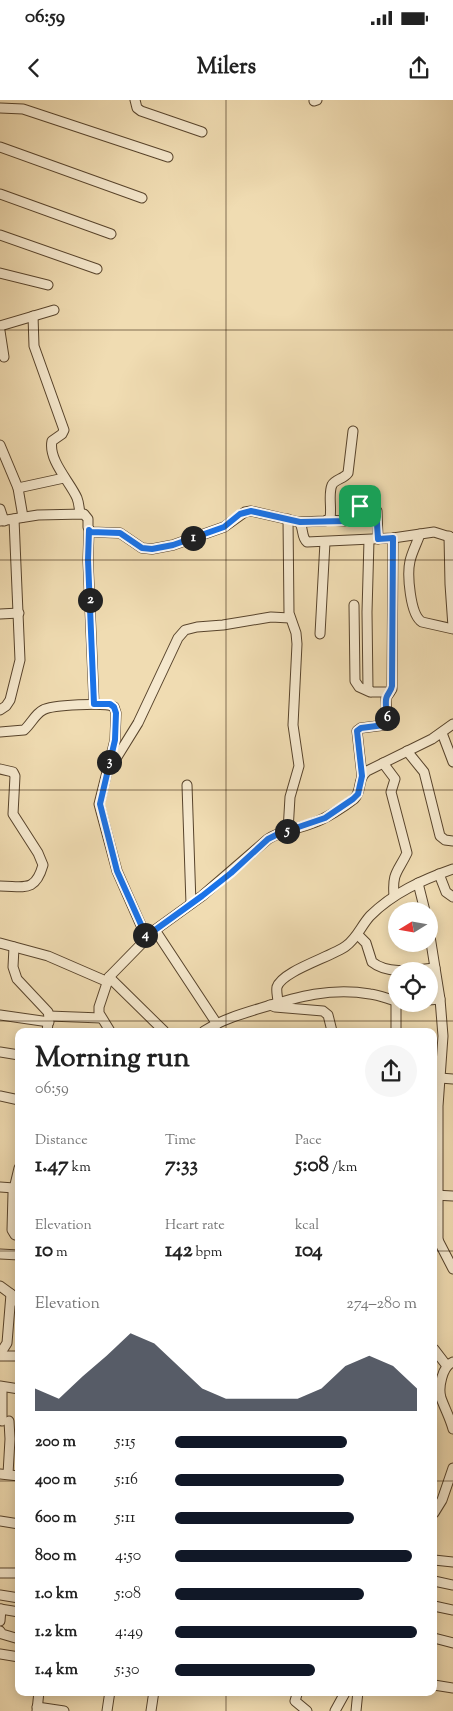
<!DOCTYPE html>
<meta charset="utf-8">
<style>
body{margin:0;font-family:"Sorts Mill Goudy",serif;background:#f6f6f6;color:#222;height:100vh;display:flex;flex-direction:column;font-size:19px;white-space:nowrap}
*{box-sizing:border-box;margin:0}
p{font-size:16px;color:#767676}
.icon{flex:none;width:28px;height:28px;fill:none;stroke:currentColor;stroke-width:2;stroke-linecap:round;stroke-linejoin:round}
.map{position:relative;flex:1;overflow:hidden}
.details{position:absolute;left:15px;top:928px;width:422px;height:668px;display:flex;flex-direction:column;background:#fff;border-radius:10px;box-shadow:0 2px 12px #0003}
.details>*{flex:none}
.needle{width:32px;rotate:259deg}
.controls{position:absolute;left:388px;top:802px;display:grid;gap:10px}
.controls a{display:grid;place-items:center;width:50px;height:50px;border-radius:50%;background:#fff;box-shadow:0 2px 12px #0003;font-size:25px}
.pin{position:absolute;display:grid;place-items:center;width:42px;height:42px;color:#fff;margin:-21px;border-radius:10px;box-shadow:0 2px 8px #0006}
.km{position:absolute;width:25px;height:25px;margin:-12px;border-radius:50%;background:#222;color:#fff;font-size:14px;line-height:25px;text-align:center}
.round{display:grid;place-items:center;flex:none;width:52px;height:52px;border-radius:26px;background:#f6f6f6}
.overview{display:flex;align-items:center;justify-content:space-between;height:85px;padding:0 20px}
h1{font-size:28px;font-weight:700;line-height:38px}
.metrics{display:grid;grid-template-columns:repeat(3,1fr);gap:8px;height:85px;padding:5px 20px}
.metrics div{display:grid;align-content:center}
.metrics b{font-size:21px;font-weight:700}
.metrics small{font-size:14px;font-weight:400}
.metrics p{font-size:14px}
.chart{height:140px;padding:10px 20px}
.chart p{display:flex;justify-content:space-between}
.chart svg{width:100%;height:90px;margin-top:5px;fill:#111827;opacity:.7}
ul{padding:0 20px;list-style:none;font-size:16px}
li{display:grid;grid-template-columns:80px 60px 1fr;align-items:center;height:38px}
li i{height:12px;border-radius:6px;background:#111827}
.status{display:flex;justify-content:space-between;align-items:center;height:35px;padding:0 25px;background:#fff;direction:ltr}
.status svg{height:14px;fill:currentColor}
header{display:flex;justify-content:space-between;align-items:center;height:65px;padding:0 20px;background:#fff;font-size:22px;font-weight:700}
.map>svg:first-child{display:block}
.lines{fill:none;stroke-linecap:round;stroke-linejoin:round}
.minor-casing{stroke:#58442c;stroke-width:11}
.minor{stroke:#f5e8cd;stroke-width:9}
.route-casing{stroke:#fff;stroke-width:10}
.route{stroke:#1a73e8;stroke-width:6}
.grid{fill:none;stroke:#251200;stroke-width:1;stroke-opacity:0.55}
</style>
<div class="status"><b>06:59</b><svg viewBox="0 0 49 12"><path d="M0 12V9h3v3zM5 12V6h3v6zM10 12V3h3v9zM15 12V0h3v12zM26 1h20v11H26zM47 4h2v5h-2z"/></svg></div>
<header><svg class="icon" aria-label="back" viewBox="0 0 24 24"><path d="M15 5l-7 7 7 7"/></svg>Milers<svg class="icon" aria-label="share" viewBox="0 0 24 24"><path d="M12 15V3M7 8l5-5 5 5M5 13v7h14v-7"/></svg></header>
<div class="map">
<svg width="453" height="1611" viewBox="0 0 453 1611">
<rect width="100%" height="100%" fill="#f0dcb2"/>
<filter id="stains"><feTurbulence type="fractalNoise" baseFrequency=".004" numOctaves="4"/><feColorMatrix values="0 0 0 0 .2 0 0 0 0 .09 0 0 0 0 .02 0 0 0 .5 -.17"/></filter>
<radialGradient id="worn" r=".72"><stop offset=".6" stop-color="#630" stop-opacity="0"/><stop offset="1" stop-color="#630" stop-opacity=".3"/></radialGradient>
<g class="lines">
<defs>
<g id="minor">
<path d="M135 0 137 8 141 11 202 32"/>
<path d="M314 1 317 0"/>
<path d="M0 8 23 9 168 57"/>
<path d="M0 47 142 98"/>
<path d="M0 94 111 134"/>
<path d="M0 135 97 169"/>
<path d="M0 173 48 185"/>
<path d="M33 216 34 246 64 330 62 334 52 341C48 360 70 382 77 398 79 403 79 408 80 413"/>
<path d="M0 226 54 210"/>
<path d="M0 231 4 257"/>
<path d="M0 345 18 388 23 417"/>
<path d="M18 388 64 378"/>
<path d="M0 409 4 421"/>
<path d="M327 420 345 421 357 407H374L377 411 378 439"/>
<path d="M0 421 38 415 84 414 88 419V427L91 432 120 433 142 448 152 449 173 445 224 427 245 412 251 411 299 422C304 428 301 437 307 442L393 438 434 432 453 438"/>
<path d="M299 422 325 421 330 418C332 408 328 394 332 385 335 379 344 379 348 373L353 331"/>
<path d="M89 430 88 460 94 604"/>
<path d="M420 434C417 443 412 452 410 461 407 474 410 515 422 522L453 529"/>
<path d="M449 436 450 484 453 527"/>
<path d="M369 440 367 512 368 589 372 592H390"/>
<path d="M354 505 355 581 359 587 370 592"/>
<path d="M0 514 19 513"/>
<path d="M320 534 325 442"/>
<path d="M0 610 6 606 10 600 20 560 14 419"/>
<path d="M0 632 24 630C31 624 35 614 43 610 51 605 106 602 114 607L116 613 115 640 99 704 117 771 147 839"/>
<path d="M442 633 453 662"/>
<path d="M407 651 424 672 440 736 445 740 453 741"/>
<path d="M383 663 395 679 391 692 407 753C398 772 392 772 394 796"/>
<path d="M112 665 138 623 178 538 185 530 197 527 223 525 271 517 290 518"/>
<path d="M0 669 13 672 15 676 13 714 38 753 43 765C35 793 24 786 0 786"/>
<path d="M362 676 357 631 361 628 385 625 387 621 386 598 392 589 393 438"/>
<path d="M187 685 191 804"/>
<path d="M288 731 290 697 299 666 293 625 297 544 296 533 289 513 288 419"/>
<path d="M439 774 446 792 453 797"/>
<path d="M418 783 425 811"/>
<path d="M155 830 217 924"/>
<path d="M429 830 440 899 443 936 438 1006V1140"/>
<path d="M358 835 366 843 372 862C388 875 415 870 435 868"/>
<path d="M0 843 48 856 108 882"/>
<path d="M14 847 13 867 17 879 48 912 49 916 47 931"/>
<path d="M109 877 164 931"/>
<path d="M429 900 440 899"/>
<path d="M396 901V931"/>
<path d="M278 902C278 898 276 892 277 887 282 871 331 857 346 846 357 838 361 826 370 816 393 793 422 780 453 769"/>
<path d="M270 905 275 907 323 911 328 915 332 931"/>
<path d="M0 915 49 922"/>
<path d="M49 916 101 918"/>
<path d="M110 931 99 913V907L109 877 155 830 202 796 268 739C281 730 299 729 313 723 325 719 344 707 354 699 363 690 356 681 367 671L432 639 453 624"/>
<path d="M204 931C221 920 241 914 261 908 297 897 331 887 370 894 379 895 388 899 396 901"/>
<path d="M0 952 19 955"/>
<path d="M440 978 453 979"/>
<path d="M0 996 19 1000"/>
<path d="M19 1068 13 1093 12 1130 15 1135 19 1136"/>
<path d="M0 1087 14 1088"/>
<path d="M434 1095 453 1096"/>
<path d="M434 1140H438L453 1169"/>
<path d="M0 1154 19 1155"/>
<path d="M0 1186 11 1194 19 1204"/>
<path d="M434 1249 447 1266"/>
<path d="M0 1254 7 1243 11 1194"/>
<path d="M0 1256H19"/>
<path d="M453 1262C442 1266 438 1288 441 1298 445 1309 450 1318 453 1329"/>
<path d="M0 1286 19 1289"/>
<path d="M2 1321V1287"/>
<path d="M0 1374 19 1376"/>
<path d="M8 1374 10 1339 9 1321"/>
<path d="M434 1413 442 1400 453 1368"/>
<path d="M0 1421 19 1424"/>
<path d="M434 1460 453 1462"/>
<path d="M0 1473H19"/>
<path d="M434 1481 453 1485"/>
<path d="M0 1495 19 1498"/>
<path d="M434 1506 453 1510"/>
<path d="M0 1509 19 1512"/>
<path d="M0 1521 1 1509"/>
<path d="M0 1531 2 1534 19 1539"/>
<path d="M434 1538 453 1543"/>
<path d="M0 1554 19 1557"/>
<path d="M434 1585 453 1588"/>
<path d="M298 1591 295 1601 307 1611"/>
<path d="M37 1607 64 1611"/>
<path d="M37 1611 39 1591"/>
<path d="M107 1611 110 1591"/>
<path d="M151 1611 154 1591"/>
<path d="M335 1611 346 1591"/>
<path d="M356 1611 358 1591"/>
</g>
</defs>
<use href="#minor" class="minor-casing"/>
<use href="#minor" class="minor"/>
</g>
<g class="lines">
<defs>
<path id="route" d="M360 406H372L376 408 378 439 393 438 392 586C391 592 386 595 386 600 385 609 389 618 384 625L361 628 357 631 362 676 358 694 353 699 325 718 278 734 268 739 231 773 202 796 155 830 147 838 117 771 100 704 115 640 116 613 114 607 110 604H94L88 460 89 430 91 432 120 433 142 448 152 449 173 445 224 427 240 414 251 411 300 422 345 421C352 417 352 409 360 406Z"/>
</defs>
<use href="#route" class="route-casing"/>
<use href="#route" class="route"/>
</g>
<path class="grid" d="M226 0V931M0 230H453M0 460H453M0 690H453M0 921H453M0 1151H19M434 1151H453M0 1381H19M434 1381H453M226 1591V1611"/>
<rect width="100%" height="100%" filter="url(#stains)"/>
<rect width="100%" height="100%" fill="url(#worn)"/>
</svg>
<div class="controls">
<a><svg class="needle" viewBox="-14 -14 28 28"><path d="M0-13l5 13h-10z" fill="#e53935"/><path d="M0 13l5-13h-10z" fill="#767676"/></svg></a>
<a><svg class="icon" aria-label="locate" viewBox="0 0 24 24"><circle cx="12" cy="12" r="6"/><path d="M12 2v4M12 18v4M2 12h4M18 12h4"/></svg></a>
</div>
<div class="pin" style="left:360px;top:406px;background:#1e9e55"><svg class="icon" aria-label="arrive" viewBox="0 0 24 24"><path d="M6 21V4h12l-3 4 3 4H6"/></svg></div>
<b class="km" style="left:193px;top:438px">1</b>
<b class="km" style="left:90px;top:500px">2</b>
<b class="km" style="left:109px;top:662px">3</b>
<b class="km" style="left:145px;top:835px">4</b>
<b class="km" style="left:287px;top:731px">5</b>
<b class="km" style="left:387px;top:618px">6</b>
<section class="details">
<div class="overview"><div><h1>Morning run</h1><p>06:59</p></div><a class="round"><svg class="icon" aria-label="share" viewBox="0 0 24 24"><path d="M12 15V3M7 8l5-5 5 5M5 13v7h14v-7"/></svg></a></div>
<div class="metrics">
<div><p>Distance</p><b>1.47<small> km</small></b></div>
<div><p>Time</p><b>7:33</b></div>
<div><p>Pace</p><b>5:08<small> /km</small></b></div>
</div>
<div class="metrics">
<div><p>Elevation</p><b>10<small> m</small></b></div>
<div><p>Heart rate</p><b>142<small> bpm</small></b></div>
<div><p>kcal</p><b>104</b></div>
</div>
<div class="chart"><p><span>Elevation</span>274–280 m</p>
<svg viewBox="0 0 160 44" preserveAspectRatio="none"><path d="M0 44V33L10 38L20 27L30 17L40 6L50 11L60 22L70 33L80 38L90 38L100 38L110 38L120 33L130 22L140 17L150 22L160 33V44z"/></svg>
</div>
<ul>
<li><b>200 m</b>5:15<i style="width:71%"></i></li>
<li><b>400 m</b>5:16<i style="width:70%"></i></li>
<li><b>600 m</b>5:11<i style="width:74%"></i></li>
<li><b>800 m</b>4:50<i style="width:98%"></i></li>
<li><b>1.0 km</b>5:08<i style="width:78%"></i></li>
<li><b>1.2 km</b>4:49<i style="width:100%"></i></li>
<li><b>1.4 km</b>5:30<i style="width:58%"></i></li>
</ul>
</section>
</div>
